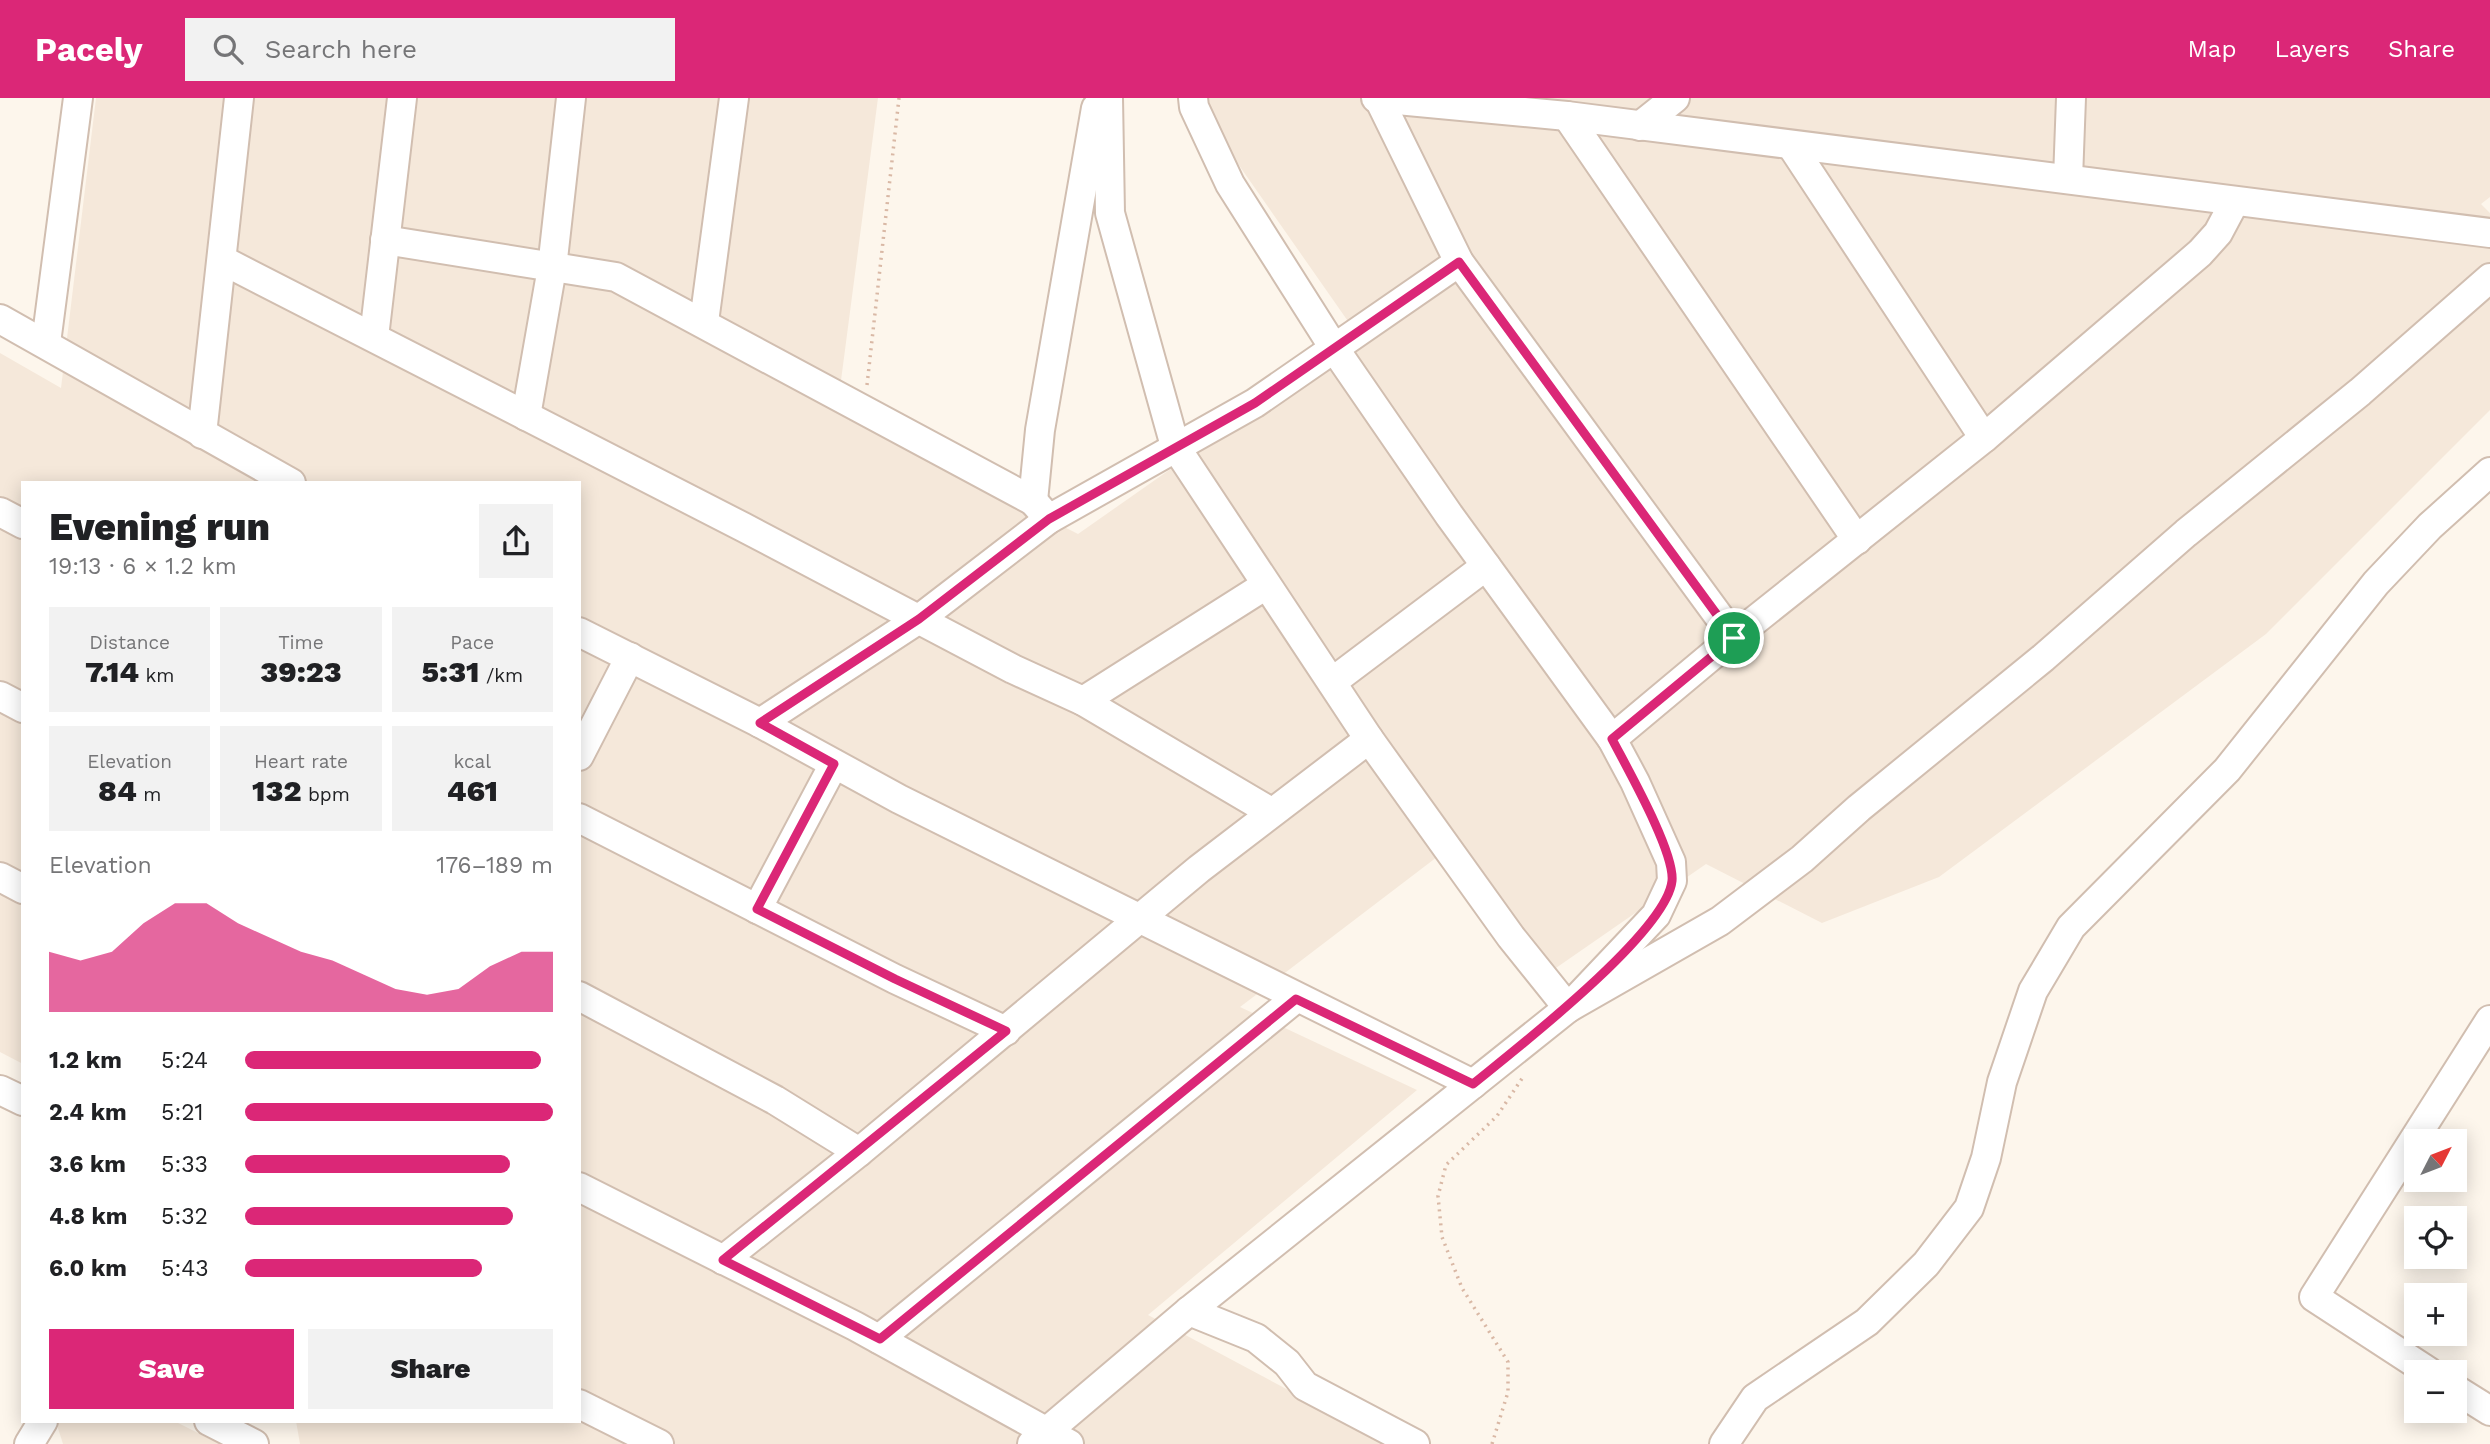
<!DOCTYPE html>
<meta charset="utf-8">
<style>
body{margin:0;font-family:"Work Sans",sans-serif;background:#f2f2f2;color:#202124;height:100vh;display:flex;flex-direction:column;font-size:26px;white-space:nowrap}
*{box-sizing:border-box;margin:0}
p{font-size:23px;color:#757577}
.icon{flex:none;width:38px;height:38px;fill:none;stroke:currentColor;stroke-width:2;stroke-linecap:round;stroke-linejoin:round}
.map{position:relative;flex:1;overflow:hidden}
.details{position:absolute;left:21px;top:383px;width:560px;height:942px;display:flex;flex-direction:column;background:#fff;border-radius:0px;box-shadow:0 4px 18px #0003}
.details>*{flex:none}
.needle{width:46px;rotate:48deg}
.fabs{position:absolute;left:2404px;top:1031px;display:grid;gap:14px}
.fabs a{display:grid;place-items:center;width:63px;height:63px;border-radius:0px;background:#fff;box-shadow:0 4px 18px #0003;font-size:35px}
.pin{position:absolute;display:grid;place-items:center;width:60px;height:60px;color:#fff;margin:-30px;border:4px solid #fff;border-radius:50%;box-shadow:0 2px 7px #0007}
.round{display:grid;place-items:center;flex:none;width:74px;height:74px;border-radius:0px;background:#f2f2f2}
.headline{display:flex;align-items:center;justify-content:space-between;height:119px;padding:0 28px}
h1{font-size:38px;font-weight:800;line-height:52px}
.metrics{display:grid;grid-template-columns:repeat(3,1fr);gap:10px;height:119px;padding:7px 28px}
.metrics div{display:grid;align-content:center;border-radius:0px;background:#f2f2f2;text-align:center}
.metrics b{font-size:30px;font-weight:800}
.metrics small{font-size:19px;font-weight:400}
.metrics p{font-size:19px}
.chart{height:196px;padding:14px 28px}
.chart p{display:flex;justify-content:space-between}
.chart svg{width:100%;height:126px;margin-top:7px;fill:#db2777;opacity:.7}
.action{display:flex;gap:14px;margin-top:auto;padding:14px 28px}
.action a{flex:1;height:80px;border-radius:0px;background:#db2777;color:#fff;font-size:28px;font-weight:800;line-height:80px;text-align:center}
.action a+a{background:#f2f2f2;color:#202124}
ul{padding:0 28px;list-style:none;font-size:23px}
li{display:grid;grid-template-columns:112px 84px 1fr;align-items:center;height:52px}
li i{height:18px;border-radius:9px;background:#db2777}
header{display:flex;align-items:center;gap:42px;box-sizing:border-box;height:98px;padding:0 35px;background:#db2777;color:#fff}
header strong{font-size:33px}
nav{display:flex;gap:38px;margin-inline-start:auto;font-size:24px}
.search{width:490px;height:63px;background:#f2f2f2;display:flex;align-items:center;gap:18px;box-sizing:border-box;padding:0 24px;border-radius:0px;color:#757577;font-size:26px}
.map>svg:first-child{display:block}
.residential{fill:#f5e8da}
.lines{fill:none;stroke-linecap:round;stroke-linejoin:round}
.minor-casing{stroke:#d1beb0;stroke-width:32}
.path{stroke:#d9b8a5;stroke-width:3.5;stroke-dasharray:2 5;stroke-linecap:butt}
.minor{stroke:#fff;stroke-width:28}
.route-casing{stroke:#fff;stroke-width:14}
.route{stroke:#db2777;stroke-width:9}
</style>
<header>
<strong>Pacely</strong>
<div class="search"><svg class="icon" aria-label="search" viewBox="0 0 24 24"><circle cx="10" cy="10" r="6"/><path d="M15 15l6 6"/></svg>Search here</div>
<nav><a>Map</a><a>Layers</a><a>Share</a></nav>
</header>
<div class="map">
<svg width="2490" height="1346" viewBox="0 0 2490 1346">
<rect width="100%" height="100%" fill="#fdf6ec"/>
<g class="residential">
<path d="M96 0H878L837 313 1078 436 1359 239 1192 0H2490V99L2481 106 2490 115V312L2266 536 1939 779 1822 825 1706 766 1553 872 1458 743 1240 909 1417 992 1148 1217 1389 1346H300L296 1323H579V385H23V966L0 954V255L61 290Z"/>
<path d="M60 1323H174L220 1346H63L57 1327Z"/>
</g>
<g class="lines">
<defs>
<g id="minor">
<path d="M1108 0 1110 115 1175 348 1369 641 1511 839 1568 910 1720 823 1802 761 1859 710 2043 560 2186 435 2360 294 2490 180"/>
<path d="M1376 0 1567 18 2490 135"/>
<path d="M1379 1 1459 164 1734 539"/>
<path d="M1567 18 1857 442"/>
<path d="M1640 28 1675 0"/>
<path d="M1791 47 1984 340"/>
<path d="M2068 81 2071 0"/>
<path d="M385 142 616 179 1033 403 1049 421"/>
<path d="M222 162 743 429 1013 571 1083 603 1271 714"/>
<path d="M0 221 291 385"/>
<path d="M704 224 734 0"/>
<path d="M374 239 402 0"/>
<path d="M46 245 78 0"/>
<path d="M526 318 552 170 571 0"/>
<path d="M202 336 239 0"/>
<path d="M1033 403 1040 332 1096 10"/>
<path d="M0 414 23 426"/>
<path d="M579 534 760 625 899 701 1473 986"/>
<path d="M1332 584 1486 468"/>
<path d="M0 598 23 610"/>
<path d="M1083 603 1266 487"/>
<path d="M760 625 919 521 1049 421 1255 305 1459 164"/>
<path d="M1612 641 1734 539 1984 340 2200 155 2218 135 2235 103"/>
<path d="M579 658 630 559"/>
<path d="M579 720 895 881 1006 933"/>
<path d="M0 779 23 791"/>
<path d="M757 811 834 666"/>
<path d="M579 898 775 1002 859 1054"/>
<path d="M0 992 23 1003"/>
<path d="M579 1089 855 1228 1069 1346"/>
<path d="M723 1162 859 1054 1199 771 1369 641"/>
<path d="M1189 1213 1256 1240 1287 1265 1305 1288 1415 1346"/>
<path d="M879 1241 1296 900"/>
<path d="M2429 1274 2314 1199 2490 922"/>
<path d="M2455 1291 2490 1313"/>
<path d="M579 1306 659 1346"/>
<path d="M209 1323 254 1346"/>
<path d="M29 1346 43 1323"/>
<path d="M1032 1346 1189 1213 1568 910 1656 817 1672 783 1671 764 1635 684 1612 641 1449 417 1334 250 1230 86 1194 9 1193 0"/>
<path d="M1724 1346 1755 1300 1867 1224 1926 1166 1969 1110 1986 1060 2002 984 2033 893 2071 829 2227 672 2376 485 2430 428 2490 374"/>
</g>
</defs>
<use href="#minor" class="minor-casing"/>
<g class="path">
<path d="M867 287 899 0"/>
<path d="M1492 1346 1508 1294V1264L1462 1190 1442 1139 1438 1098 1446 1067 1497 1018 1523 979"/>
</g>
<use href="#minor" class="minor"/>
</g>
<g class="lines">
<defs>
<path id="route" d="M1459 164 1734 540 1612 641C1627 670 1675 754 1672 783 1666 835 1516 951 1473 986L1296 901 880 1241 723 1162 1006 933 895 881 757 811 834 666 760 625 919 521 1049 421 1255 305Z"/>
</defs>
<use href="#route" class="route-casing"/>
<use href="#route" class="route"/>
</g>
</svg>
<div class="fabs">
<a><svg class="needle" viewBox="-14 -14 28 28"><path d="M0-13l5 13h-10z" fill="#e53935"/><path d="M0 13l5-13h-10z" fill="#757577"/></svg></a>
<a><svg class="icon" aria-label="locate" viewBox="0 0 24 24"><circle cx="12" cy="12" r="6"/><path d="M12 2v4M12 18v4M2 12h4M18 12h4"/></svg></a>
<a>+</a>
<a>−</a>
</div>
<div class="pin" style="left:1734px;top:540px;background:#1e9e55"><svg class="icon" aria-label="arrive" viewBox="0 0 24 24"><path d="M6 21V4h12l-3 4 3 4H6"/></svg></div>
<section class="details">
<div class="headline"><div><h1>Evening run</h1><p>19:13 · 6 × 1.2 km</p></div><a class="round"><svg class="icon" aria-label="share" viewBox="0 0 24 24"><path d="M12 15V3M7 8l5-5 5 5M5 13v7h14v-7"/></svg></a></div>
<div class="metrics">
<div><p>Distance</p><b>7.14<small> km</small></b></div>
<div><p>Time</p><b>39:23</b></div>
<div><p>Pace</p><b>5:31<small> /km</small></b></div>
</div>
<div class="metrics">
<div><p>Elevation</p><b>84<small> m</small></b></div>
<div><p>Heart rate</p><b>132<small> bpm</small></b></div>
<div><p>kcal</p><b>461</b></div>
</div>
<div class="chart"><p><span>Elevation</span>176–189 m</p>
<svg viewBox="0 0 160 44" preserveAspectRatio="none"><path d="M0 44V23L10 26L20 23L30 13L40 6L50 6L60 13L70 18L80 23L90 26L100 31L110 36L120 38L130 36L140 28L150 23L160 23V44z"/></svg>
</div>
<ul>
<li><b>1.2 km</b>5:24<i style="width:96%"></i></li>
<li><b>2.4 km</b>5:21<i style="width:100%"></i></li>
<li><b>3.6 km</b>5:33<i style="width:86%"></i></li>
<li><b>4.8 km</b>5:32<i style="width:87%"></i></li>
<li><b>6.0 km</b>5:43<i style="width:77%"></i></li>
</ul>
<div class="action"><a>Save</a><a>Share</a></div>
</section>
</div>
